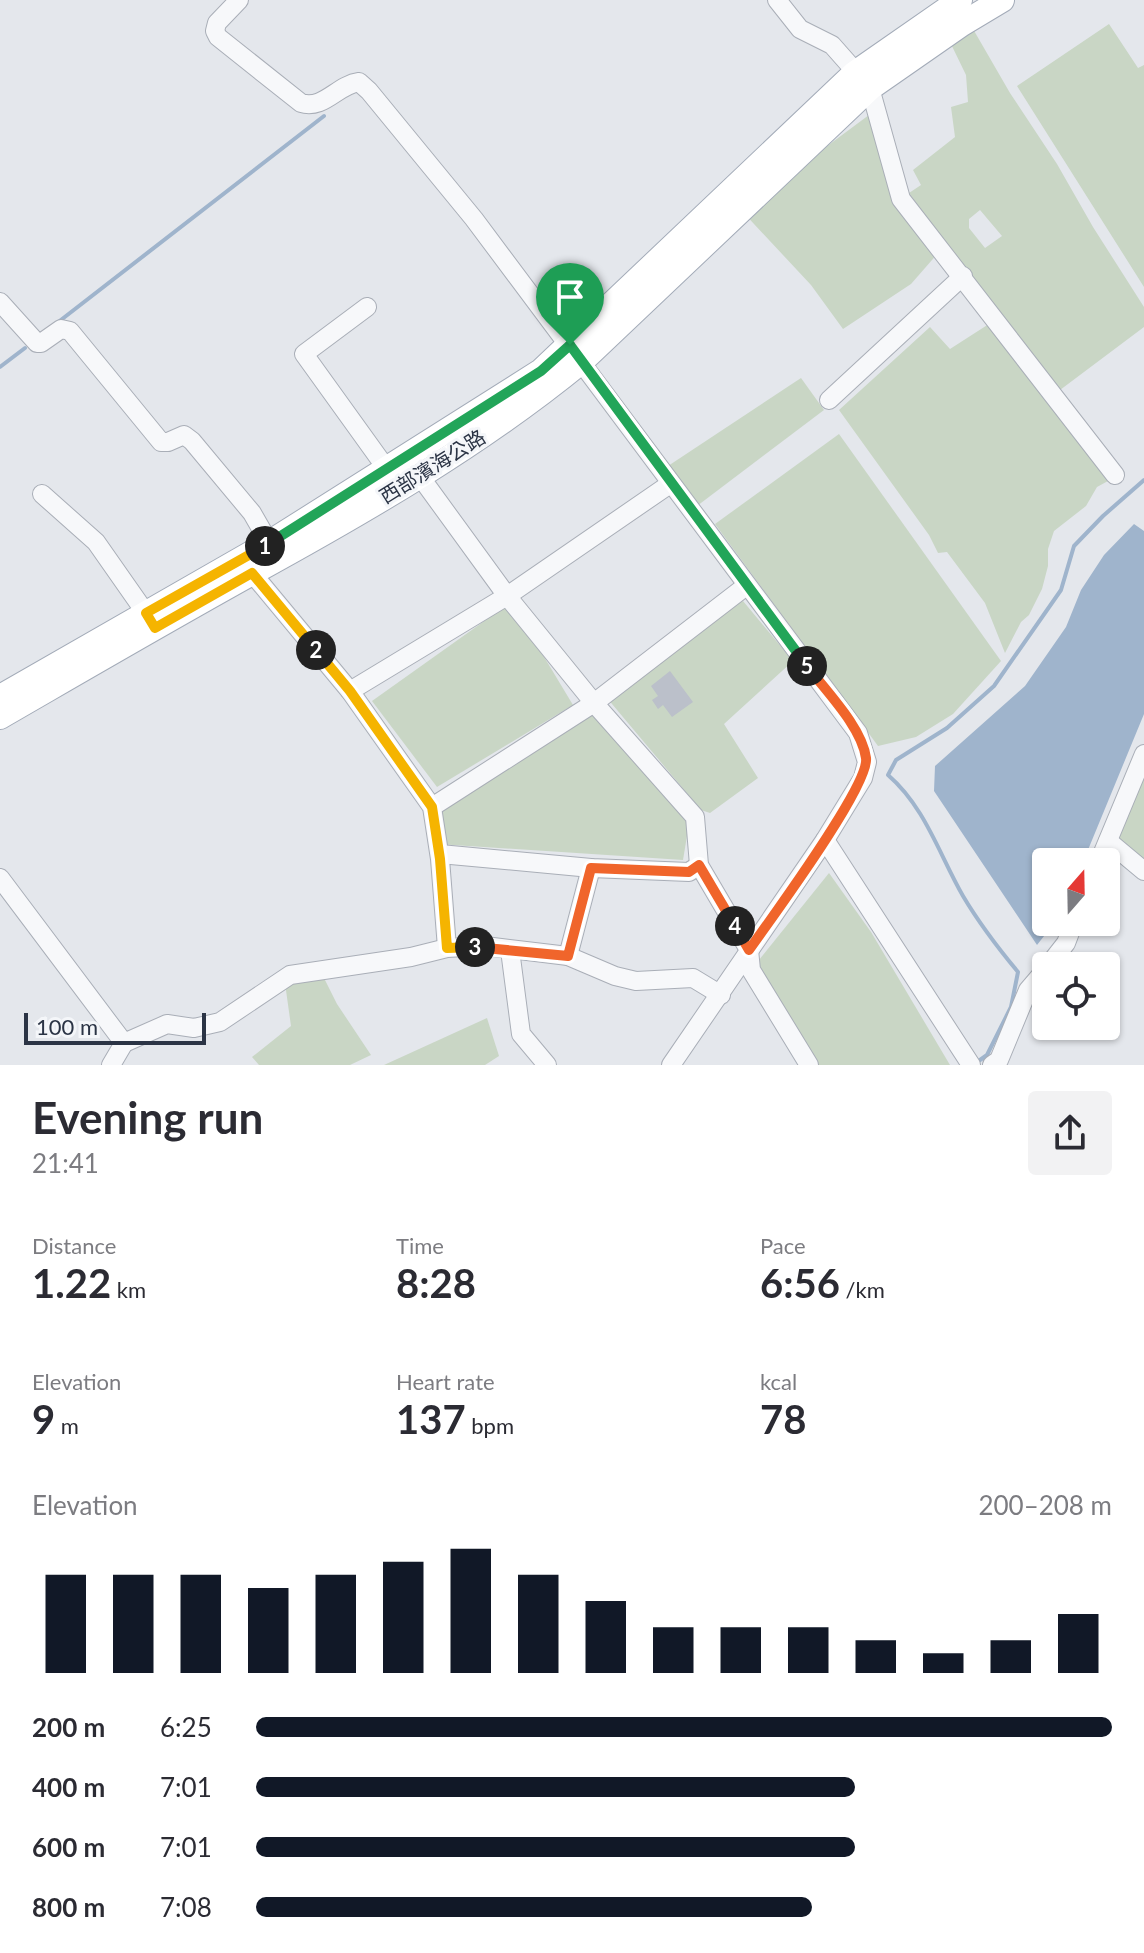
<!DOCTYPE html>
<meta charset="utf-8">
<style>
body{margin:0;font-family:Lato,"Noto Sans TC",sans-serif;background:#f2f2f3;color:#2b2b33;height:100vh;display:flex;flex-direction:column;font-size:30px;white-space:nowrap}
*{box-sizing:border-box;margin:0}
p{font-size:26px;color:#7c7c81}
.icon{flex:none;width:44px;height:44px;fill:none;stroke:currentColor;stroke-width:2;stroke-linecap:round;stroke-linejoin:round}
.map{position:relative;height:1065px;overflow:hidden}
.sheet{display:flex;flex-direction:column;background:#fff;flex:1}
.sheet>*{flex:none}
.needle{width:52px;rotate:20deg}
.fabs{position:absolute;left:1032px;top:848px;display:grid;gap:16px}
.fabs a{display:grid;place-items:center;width:88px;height:88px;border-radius:8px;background:#fff;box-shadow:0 2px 6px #0004;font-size:40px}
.scale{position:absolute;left:24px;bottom:20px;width:182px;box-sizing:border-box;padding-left:8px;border:4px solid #2b3445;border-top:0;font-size:22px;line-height:28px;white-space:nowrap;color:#2b3445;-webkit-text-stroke:6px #f4f6f9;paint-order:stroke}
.pin{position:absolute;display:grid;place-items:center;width:68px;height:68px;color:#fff;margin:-82px -34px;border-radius:50% 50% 50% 0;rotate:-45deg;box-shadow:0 0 8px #0007}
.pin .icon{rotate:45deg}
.km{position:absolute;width:40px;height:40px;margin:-20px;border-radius:50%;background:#222;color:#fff;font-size:22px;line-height:40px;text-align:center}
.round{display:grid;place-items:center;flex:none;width:84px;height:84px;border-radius:8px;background:#f2f2f3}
.headline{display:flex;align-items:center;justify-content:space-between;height:136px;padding:0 32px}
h1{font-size:44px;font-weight:700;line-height:60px}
.stats{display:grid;grid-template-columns:repeat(3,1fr);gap:12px;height:136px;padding:8px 32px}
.stats div{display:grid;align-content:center}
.stats b{font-size:40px;font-weight:700}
.stats small{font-size:22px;font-weight:400}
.stats p{font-size:22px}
.chart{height:224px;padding:16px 32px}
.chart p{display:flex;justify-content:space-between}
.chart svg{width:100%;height:144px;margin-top:8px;stroke:#111827;stroke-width:6}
ul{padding:0 32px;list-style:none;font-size:26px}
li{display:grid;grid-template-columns:128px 96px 1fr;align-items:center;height:60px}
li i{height:20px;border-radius:10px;background:#111827}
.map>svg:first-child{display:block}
.green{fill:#c9d6c5;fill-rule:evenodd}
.water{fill:#9fb4cc}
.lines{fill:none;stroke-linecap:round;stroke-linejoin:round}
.stream{stroke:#9fb4cc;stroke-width:4}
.building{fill:#bbc0ca}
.minor-casing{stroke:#a9aeb7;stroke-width:20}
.major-casing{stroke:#a3abb8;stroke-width:26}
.minor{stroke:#f7f8fa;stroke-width:18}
.major{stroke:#fff;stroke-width:24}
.split-1-casing{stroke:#fff;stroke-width:16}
.split-2-casing{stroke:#fff;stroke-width:16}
.split-3-casing{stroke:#fff;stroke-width:16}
.split-4-casing{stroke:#fff;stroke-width:16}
.split-5-casing{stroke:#fff;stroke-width:16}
.split-6-casing{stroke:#fff;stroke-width:16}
.split-1{stroke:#22a559;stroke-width:10}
.split-2{stroke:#f5b400;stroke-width:10}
.split-3{stroke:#f5b400;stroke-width:10}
.split-4{stroke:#f0652b;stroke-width:10}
.split-5{stroke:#f0652b;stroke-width:10}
.split-6{stroke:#22a559;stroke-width:10}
.labels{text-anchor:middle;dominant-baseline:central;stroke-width:6;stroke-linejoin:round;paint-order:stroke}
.street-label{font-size:20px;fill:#2b3445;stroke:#f4f6f9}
</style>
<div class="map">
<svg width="1144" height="1065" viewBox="0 0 1144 1065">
<rect width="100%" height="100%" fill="#e4e7ec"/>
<g class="green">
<path d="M1109 24 1138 68 1144 65V287L1017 86Z"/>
<path d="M973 29 1010 93 1057 164 1093 227 1144 307V327L1060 390 968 273 909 193 921 185 913 170 955 137 951 107 968 102 966 75 950 42ZM980 210 1002 236 985 248 969 228V219Z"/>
<path d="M873 112 881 146 939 252 911 284 843 329 811 285 741 210Z"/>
<path d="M992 322 1108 481 1097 487 1086 506 1054 531 1048 549V566L1042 589 1029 615 1021 622 1005 653 985 603 947 552 938 553 929 535 839 410 930 327 950 349Z"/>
<path d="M801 378 824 410 697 506 668 466Z"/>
<path d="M839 434 1001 661 953 714 916 737 878 746 715 524Z"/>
<path d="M743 601 793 661 724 724 758 778 710 813 701 810 607 698 665 646Z"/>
<path d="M511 602 573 705 437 787 372 701Z"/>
<path d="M594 714 691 812 683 860 438 844 440 803Z"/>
<path d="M1144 754V870L1108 841Z"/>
<path d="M829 873 871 932 950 1065H809L751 970Z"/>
<path d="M319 968 337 1004 371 1055 350 1065H259L252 1057 291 1026 284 976Z"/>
<path d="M487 1018 499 1056 485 1065H384Z"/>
</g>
<path class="water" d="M1134 524 1144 531V714L1083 862H1046V922H1055L1037 945 934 791 935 766 1025 686 1066 627 1081 590 1104 555Z"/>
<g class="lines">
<g class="stream">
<path d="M57 323 324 116"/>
<path d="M0 367 25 348"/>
<path d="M980 1060 987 1055 1011 1007 1018 972C998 948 979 923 963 896 939 854 925 807 888 775L896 760 947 728 994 686 1061 590 1074 546 1103 516 1144 480"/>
</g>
</g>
<g class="building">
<path d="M576 297 590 314 572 329 557 313Z"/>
<path d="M670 671 693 702 672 717 663 705 658 709 652 700 658 696 651 686Z"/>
</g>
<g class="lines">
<defs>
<g id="minor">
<path d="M239 0 217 23 215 31 218 37 301 103C324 110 337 85 359 82L369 91 474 219 858 733 867 762 863 778 825 840 671 1065"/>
<path d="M777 0 800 29 832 45 870 88 901 199 1115 475"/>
<path d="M0 302 37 343H41L61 329 70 331 161 442H168L184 435 192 441 252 513 275 553"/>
<path d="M367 307 304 354 386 468 419 475 507 596 594 703 695 817 699 865 749 950 751 970 809 1065"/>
<path d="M829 400 963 276"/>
<path d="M42 494 96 542 152 622"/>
<path d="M252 573 350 691 432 807 440 859 447 948"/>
<path d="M350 691 507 596 670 484"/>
<path d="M432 807 594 703 746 586"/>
<path d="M825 840 971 1065"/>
<path d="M1108 841 1144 871"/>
<path d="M440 854 591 868 689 872 699 865"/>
<path d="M1099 862 1144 754"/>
<path d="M0 878 124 1043 167 1024 194 1028 220 1022 290 975 411 957 447 948 485 946 568 956 615 976 636 981 693 978 721 995"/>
<path d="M510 950 521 1034 547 1065"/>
<path d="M568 956 591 868"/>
<path d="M1048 966 1066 943 1074 922"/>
<path d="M111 1065 124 1043"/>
<path d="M992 1065 999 1060 1028 990 1046 969"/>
</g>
<g id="major">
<path d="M0 697 269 543 541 371 855 73 960 0"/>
<path d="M0 717C85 668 169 619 254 572 367 510 481 444 581 362L870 88 962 24 1002 0"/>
</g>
</defs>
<use href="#minor" class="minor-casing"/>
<use href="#major" class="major-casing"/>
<use href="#minor" class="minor"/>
<use href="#major" class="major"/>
</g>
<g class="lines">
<defs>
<path id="split-1" d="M265 546 541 371 570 345"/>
<path id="split-2" d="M265 546 146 613 155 628 252 573 316 650"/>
<path id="split-3" d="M316 650 350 691 432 807 440 859 447 948 475 947"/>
<path id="split-4" d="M475 947 568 956 591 868 689 872 699 865 735 926"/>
<path id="split-5" d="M735 926 749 950C770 920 870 785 866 758 862 727 825 690 807 666"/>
<path id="split-6" d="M570 345 807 666"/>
</defs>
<use href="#split-1" class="split-1-casing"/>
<use href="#split-2" class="split-2-casing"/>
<use href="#split-3" class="split-3-casing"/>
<use href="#split-4" class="split-4-casing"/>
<use href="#split-5" class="split-5-casing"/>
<use href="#split-6" class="split-6-casing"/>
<use href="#split-1" class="split-1"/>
<use href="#split-2" class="split-2"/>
<use href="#split-3" class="split-3"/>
<use href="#split-4" class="split-4"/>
<use href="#split-5" class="split-5"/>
<use href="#split-6" class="split-6"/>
</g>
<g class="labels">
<g class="street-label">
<text transform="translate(432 466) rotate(-32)">西部濱海公路</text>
</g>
</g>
</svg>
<div class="fabs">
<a><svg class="needle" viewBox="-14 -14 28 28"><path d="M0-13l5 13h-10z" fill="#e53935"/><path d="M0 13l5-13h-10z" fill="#7c7c81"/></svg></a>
<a><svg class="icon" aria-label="locate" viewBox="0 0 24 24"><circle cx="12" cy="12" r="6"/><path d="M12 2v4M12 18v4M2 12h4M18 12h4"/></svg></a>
</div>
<div class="scale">100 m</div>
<div class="pin" style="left:570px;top:345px;background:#1e9e55"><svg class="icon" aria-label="arrive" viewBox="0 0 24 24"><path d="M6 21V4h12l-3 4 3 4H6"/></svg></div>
<b class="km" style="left:265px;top:546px">1</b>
<b class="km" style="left:316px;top:650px">2</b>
<b class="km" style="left:475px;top:947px">3</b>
<b class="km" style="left:735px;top:926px">4</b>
<b class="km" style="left:807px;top:666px">5</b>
</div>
<section class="sheet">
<div class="headline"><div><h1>Evening run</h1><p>21:41</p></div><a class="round"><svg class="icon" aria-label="share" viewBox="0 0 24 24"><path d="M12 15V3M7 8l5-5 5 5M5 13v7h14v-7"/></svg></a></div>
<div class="stats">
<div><p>Distance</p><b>1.22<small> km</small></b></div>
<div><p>Time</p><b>8:28</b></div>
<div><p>Pace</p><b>6:56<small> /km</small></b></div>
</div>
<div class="stats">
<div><p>Elevation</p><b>9<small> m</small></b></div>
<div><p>Heart rate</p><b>137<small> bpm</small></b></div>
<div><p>kcal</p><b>78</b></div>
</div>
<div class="chart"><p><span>Elevation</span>200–208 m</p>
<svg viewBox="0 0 160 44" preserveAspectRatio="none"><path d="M5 44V14M15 44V14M25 44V14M35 44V18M45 44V14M55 44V10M65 44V6M75 44V14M85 44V22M95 44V30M105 44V30M115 44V30M125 44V34M135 44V38M145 44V34M155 44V26"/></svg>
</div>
<ul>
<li><b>200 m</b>6:25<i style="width:100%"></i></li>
<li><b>400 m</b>7:01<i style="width:70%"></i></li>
<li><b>600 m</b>7:01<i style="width:70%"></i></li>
<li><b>800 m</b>7:08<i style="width:65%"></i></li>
</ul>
</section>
